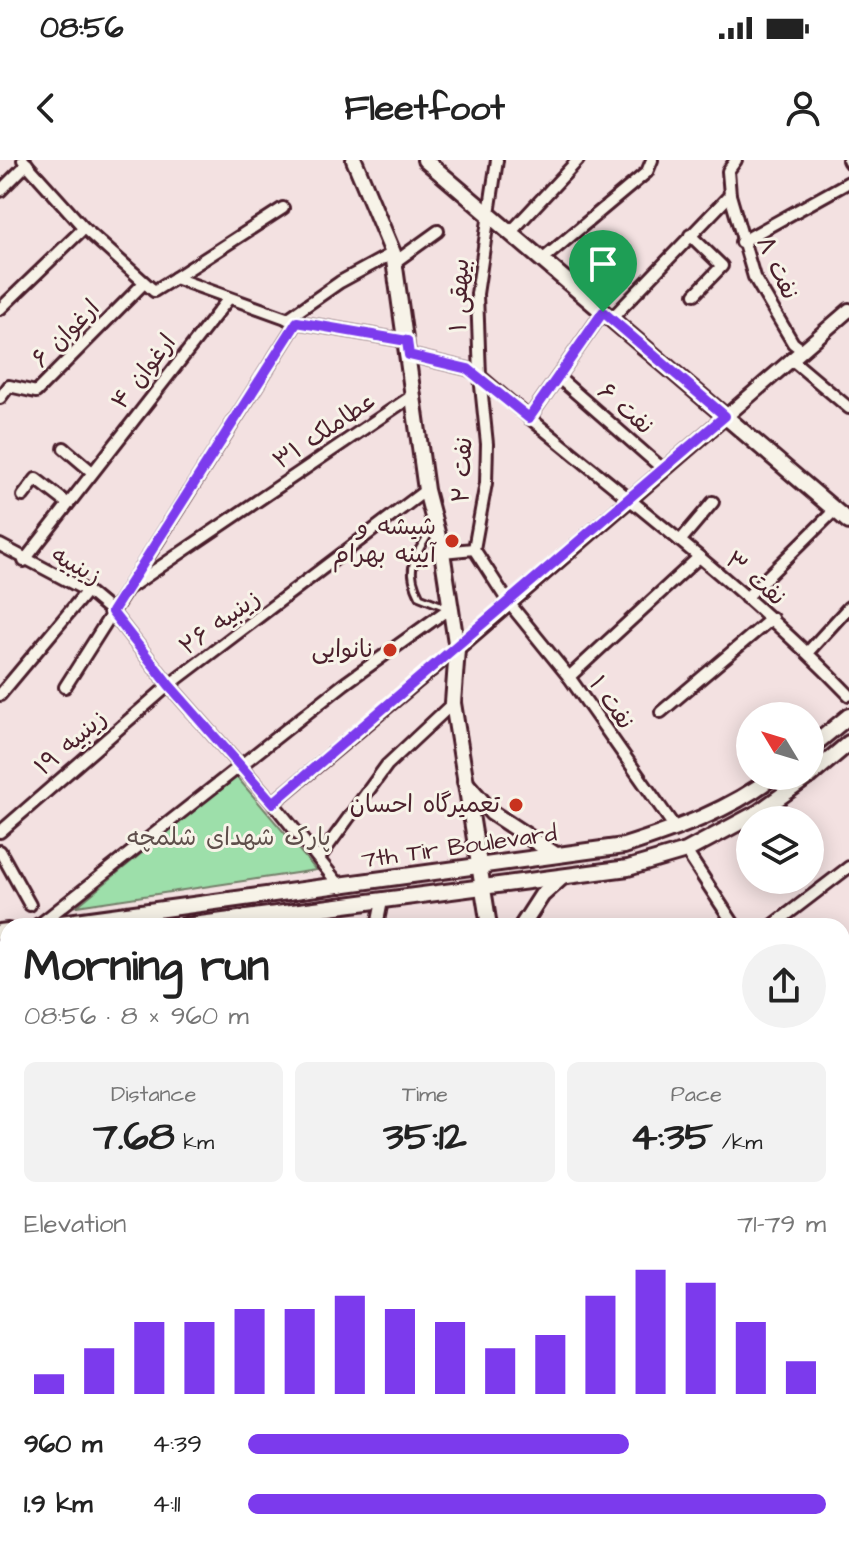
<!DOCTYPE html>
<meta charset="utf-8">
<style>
body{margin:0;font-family:"Architects Daughter","Playpen Sans Arabic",sans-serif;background:#f2f2f2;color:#222;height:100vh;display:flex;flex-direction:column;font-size:30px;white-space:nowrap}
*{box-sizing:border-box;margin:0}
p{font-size:26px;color:#767676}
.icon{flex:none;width:44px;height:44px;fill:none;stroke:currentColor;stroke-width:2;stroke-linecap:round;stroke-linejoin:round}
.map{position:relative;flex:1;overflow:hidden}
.panel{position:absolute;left:0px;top:758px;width:850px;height:634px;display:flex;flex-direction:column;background:#fff;border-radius:24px 24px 0 0;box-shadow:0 4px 20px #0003}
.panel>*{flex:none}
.needle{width:52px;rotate:308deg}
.tools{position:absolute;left:736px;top:542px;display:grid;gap:16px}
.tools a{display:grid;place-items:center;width:88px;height:88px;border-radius:50%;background:#fff;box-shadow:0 4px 20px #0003;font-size:40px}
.pin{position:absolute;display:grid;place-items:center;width:68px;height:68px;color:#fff;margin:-82px -34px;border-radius:50% 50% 50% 0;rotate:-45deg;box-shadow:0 0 8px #0007}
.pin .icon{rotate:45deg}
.round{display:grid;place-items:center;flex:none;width:84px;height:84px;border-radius:42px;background:#f2f2f2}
.headline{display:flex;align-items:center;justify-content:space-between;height:136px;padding:0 24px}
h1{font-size:44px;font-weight:800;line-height:60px}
.metrics{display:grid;grid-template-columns:repeat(3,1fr);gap:12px;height:136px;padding:8px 24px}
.metrics div{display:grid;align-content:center;border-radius:12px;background:#f2f2f2;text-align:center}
.metrics b{font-size:40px;font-weight:800}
.metrics small{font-size:22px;font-weight:400}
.metrics p{font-size:22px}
.chart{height:224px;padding:16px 24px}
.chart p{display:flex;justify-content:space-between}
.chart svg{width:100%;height:144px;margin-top:8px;stroke:#7c3aed;stroke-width:6}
ul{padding:0 24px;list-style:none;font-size:26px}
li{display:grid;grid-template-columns:128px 96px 1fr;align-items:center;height:60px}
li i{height:20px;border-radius:10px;background:#7c3aed}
.status{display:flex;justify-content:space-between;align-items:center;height:56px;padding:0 40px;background:#fff;direction:ltr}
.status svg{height:22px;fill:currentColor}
header{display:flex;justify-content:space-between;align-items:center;height:104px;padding:0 24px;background:#fff;font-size:36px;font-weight:800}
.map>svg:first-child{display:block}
.green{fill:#9ddfaa;stroke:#747f6a;stroke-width:2}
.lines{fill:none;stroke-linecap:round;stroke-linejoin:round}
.service-casing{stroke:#4a1f2b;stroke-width:11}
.minor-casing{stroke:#4a1f2b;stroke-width:16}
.tertiary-casing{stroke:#4a1f2b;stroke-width:18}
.secondary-casing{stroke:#4a1f2b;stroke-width:20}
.trunk-casing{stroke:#4a1f2b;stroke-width:22}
.service{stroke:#f7f3e8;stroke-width:5}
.minor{stroke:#f7f3e8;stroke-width:10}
.tertiary{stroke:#f7f3e8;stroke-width:12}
.secondary{stroke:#f7f3e8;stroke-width:14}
.trunk{stroke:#ffdd96;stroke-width:16}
.route-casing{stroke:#fff;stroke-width:16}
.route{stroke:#7c3aed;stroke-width:10}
.poi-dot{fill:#c8321e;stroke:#f7f3e8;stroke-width:3}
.labels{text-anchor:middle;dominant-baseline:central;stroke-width:6;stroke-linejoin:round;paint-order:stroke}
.street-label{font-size:24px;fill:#4a1f2b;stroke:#f7f3e8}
.poi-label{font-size:24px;fill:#4a1f2b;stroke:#f7f3e8;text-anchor:end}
.park-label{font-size:24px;fill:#5f4f4b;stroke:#f7f3e8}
</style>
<div class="status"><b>08:56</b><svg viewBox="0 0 49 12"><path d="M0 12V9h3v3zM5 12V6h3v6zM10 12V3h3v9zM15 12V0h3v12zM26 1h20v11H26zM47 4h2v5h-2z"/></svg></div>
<header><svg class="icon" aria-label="back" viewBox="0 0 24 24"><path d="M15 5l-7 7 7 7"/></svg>Fleetfoot<svg class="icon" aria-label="person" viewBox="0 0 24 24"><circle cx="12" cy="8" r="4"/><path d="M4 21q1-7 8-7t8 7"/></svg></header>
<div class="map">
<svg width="849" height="1391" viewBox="0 0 849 1391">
<rect width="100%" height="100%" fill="#f3e1e1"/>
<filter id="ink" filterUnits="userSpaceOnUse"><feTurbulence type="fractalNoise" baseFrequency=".0125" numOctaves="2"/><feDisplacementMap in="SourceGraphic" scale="16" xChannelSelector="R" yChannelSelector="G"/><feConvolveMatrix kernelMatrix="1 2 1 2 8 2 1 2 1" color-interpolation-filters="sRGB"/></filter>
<g filter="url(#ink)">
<path class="green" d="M236 616 316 710 77 746Z"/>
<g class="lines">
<defs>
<path id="service" d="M432 369C415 396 404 407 420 437L448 448"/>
<g id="minor">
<path d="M23 0 84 68 154 131 175 118 297 162 407 181"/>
<path d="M497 0 477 134 480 216 487 284 486 323 474 389 509 443 569 517 676 669"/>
<path d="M848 0 849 2"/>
<path d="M0 31 27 4"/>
<path d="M730 35 754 117 793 183 802 190"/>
<path d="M510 73 578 0"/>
<path d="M690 75 722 106 695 134"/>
<path d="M741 82 849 22"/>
<path d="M542 100 647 12 652 0"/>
<path d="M395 102 438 71"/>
<path d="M175 118 283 48"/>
<path d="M0 149 84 68"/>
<path d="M287 159 340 122 393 93"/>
<path d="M611 159 730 35 728 11 736 0"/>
<path d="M409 195 468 209 480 216C603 322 736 417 849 535"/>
<path d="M791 199 849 248"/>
<path d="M559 218 664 310"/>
<path d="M0 238 9 226 36 232 143 124"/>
<path d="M529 258 603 152"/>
<path d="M64 288 91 311"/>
<path d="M23 336 36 319 67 343"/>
<path d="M680 381 713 342"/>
<path d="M0 385 87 431 112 452 169 525 273 643 341 727"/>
<path d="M442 392 474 389"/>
<path d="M24 401 229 138"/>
<path d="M129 428 412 236"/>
<path d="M746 438 835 350"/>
<path d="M808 492 849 447"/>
<path d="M569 517 699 397"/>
<path d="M65 527 297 162"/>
<path d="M0 535 87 431"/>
<path d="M661 552 772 458"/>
<path d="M273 643 457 489"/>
<path d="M0 672 169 525 426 330"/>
<path d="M0 691 30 745"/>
<path d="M686 691 735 766"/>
<path d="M320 697 387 605 453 543"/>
<path d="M40 764 344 524 450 448"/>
<path d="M377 766 382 741"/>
<path d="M772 766 849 707"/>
<path d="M842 823 849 818"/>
<path d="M0 900 8 878"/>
<path d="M842 952 849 963"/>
<path d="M0 1062 8 1056"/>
<path d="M842 1081 849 1077"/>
<path d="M0 1182 8 1178"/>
<path d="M842 1197 849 1198"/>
<path d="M0 1280 8 1268"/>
<path d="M110 1391 115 1384"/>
<path d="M370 1391 377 1384"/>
</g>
<g id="tertiary">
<path d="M457 489 849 150"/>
<path d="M0 864 8 857"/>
</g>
<g id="secondary">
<path d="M354 0 393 93 426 330 442 392 457 489 453 543 489 766"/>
<path d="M425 0 849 362"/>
<path d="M810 588 849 556"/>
<path d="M810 616 849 583"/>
<path d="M465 622 492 653 556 695"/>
<path d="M39 766 624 686C677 669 730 650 774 616"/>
<path d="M185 766 628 708 686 691 759 652 809 616"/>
<path d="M522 766 542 735 562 717"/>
<path d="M0 772 8 771"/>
<path d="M0 794 8 792"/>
<path d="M726 1391 734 1384"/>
</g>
<g id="trunk">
<path d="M842 1248 849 1244"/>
<path d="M842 1313 849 1309"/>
<path d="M486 1391 497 1384"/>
<path d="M548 1391 562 1384"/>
<path d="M691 1391 705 1384"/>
</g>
</defs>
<use href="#service" class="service-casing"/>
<use href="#minor" class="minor-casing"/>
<use href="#tertiary" class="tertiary-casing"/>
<use href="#secondary" class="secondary-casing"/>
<use href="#trunk" class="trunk-casing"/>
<use href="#service" class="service"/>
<use href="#minor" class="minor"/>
<use href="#tertiary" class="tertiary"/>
<use href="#secondary" class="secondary"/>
<use href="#trunk" class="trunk"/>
</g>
</g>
<g class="lines" filter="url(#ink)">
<defs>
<path id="route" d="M603 152 725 256 273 643 169 525 112 452 297 162 407 181 409 195 468 209 529 258Z"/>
</defs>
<use href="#route" class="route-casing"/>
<use href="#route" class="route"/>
</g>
<g class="poi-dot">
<circle cx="452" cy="381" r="8"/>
<circle cx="390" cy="490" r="8"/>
<circle cx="516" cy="645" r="8"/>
</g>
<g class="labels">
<g class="street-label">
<text transform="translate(777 108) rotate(65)">نفت ۸</text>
<text transform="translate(460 135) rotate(-88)">بیهقی ۱</text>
<text transform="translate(66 174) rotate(-45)">ارغوان ۶</text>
<text transform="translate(144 212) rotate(-52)">ارغوان ۴</text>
<text transform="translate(625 249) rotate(41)">نفت ۶</text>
<text transform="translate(325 271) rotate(-34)">عطاملک ۳۱</text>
<text transform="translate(463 310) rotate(-87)">نفت ۲</text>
<text transform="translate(76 406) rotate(29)">زینبیه</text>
<text transform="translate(755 419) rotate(40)">نفت ۳</text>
<text transform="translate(220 463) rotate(-36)">زینبیه ۲۶</text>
<text transform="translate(611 543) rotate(55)">نفت ۱</text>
<text transform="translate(71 583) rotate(-41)">زینبیه ۱۹</text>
<text transform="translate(459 687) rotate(-8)">7th Tir Boulevard</text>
</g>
<g class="poi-label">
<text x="436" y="367">شیشه و<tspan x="436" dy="28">آیینه بهرام</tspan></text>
<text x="374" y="490">نانوایی</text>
<text x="500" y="645">تعمیرگاه احسان</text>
</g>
<g class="park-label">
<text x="229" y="678">پارک شهدای شلمچه</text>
</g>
</g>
</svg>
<div class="tools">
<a><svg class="needle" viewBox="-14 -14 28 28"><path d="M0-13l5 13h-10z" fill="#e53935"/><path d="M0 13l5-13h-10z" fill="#767676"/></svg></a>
<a><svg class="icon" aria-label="layers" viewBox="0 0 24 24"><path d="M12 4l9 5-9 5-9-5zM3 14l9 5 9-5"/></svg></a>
</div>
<div class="pin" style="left:603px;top:152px;background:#1e9e55"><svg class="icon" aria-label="arrive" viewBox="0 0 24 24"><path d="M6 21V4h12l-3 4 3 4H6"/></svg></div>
<section class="panel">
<div class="headline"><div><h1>Morning run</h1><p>08:56 · 8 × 960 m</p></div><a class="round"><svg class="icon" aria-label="share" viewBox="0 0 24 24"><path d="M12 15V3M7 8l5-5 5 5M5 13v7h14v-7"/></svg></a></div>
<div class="metrics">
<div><p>Distance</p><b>7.68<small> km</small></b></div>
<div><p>Time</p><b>35:12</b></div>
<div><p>Pace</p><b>4:35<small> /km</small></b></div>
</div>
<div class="chart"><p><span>Elevation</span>71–79 m</p>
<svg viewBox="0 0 160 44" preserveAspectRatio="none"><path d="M5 44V38M15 44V30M25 44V22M35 44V22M45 44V18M55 44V18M65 44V14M75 44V18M85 44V22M95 44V30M105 44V26M115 44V14M125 44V6M135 44V10M145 44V22M155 44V34"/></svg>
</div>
<ul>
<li><b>960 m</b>4:39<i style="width:66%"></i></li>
<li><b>1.9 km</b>4:11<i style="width:100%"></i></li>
</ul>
</section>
</div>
